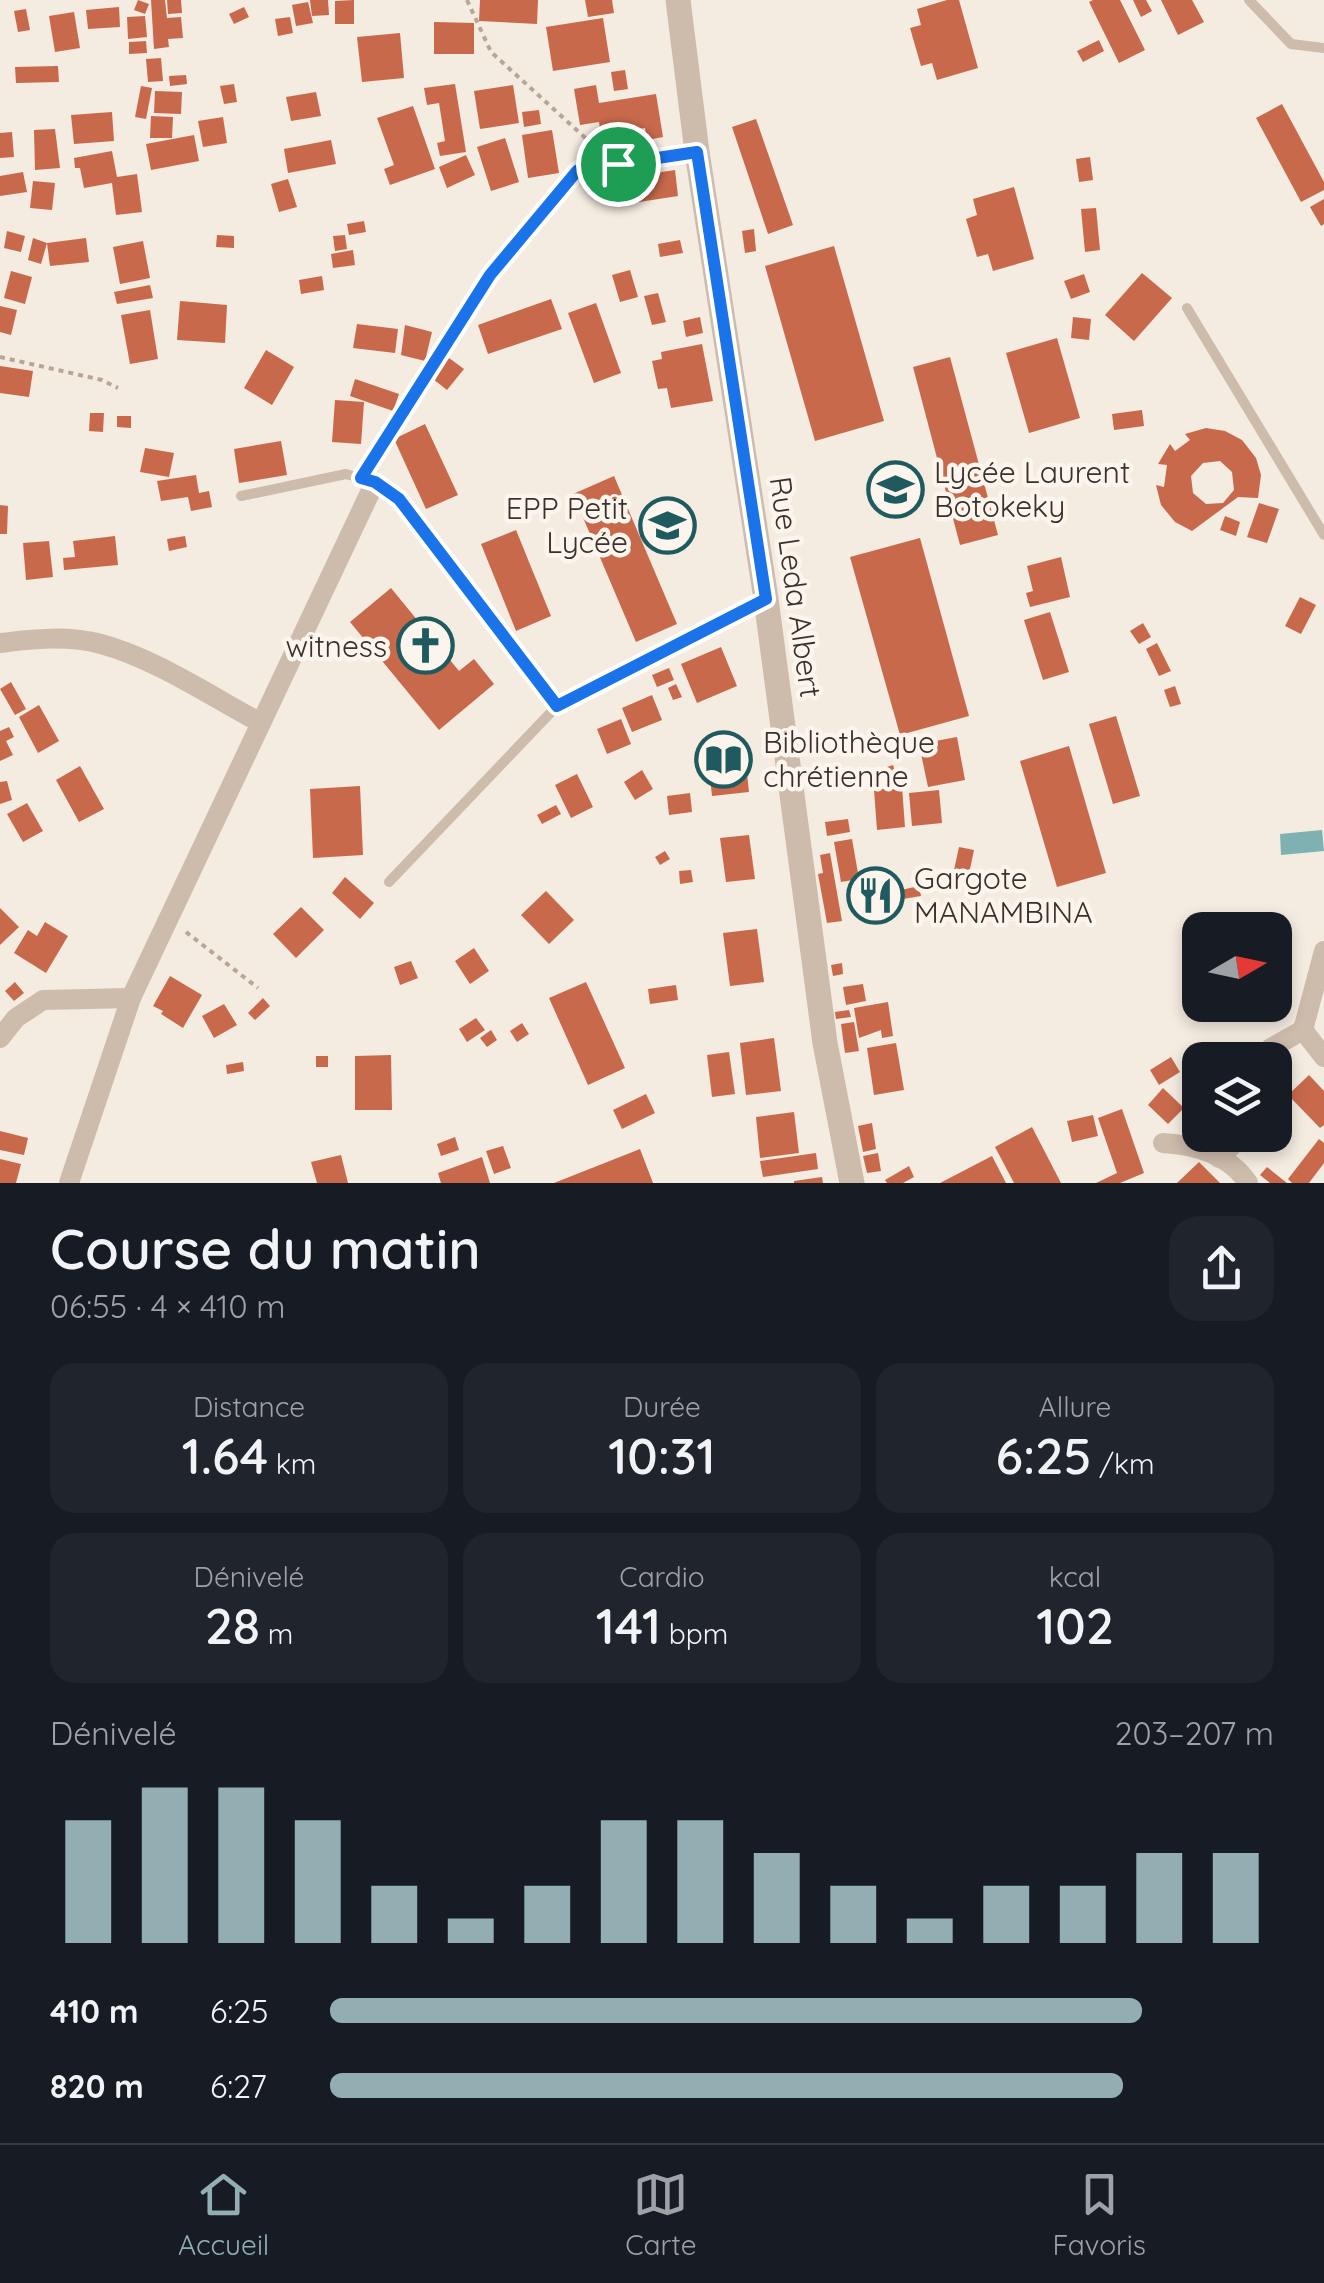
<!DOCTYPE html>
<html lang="fr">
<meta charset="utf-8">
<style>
body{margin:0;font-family:Quicksand,sans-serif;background:#20242c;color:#f1f3f6;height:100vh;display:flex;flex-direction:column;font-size:38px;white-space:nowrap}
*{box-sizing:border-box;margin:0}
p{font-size:32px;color:#9ea1a6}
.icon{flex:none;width:55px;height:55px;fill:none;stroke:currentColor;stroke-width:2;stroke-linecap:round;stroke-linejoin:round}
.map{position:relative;height:1183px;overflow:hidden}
.side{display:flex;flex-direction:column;background:#171b24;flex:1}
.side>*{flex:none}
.needle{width:65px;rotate:81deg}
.buttons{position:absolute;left:1182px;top:912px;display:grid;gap:20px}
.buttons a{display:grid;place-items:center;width:110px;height:110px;border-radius:20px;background:#171b24;box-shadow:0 5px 15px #0003;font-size:50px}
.pin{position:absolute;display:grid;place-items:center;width:85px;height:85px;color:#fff;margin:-42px;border:5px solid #fff;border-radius:50%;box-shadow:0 2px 10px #0007}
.round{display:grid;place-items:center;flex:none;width:105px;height:105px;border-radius:30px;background:#20242c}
.overview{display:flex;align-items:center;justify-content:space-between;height:170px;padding:0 50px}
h1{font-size:55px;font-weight:600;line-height:75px}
.figures{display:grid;grid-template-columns:repeat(3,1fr);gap:15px;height:170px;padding:10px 50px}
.figures div{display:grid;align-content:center;border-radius:25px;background:#20242c;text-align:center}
.figures b{font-size:50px;font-weight:600}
.figures small{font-size:28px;font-weight:400}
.figures p{font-size:28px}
.chart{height:280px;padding:20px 50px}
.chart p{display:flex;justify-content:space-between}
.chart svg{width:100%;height:180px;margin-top:10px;stroke:#92aeb2;stroke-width:6}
ul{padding:0 50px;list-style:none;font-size:32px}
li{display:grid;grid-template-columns:160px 120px 1fr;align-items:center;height:75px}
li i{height:25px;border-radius:12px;background:#92aeb2}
.tab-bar{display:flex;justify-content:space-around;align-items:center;height:140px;border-top:2px solid #363941;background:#171b24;font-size:28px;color:#9ea1a6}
.tab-bar a{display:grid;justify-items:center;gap:5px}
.tab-bar .current{color:#92aeb2}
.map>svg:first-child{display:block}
.water{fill:#7fb0b2}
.building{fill:#c8694b;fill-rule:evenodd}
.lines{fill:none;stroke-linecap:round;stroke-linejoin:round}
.path{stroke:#b9a596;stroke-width:4;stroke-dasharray:5 5;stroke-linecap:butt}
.service{stroke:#cdbbac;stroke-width:10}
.minor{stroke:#cdbbac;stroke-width:20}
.tertiary{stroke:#cdbbac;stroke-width:25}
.route-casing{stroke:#fff;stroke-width:20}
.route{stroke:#1a73e8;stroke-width:12}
.labels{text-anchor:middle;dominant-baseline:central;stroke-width:9;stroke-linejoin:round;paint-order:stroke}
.poi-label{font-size:30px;fill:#3b302b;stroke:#fbf5ee;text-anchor:start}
.street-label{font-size:30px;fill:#3b302b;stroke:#fbf5ee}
</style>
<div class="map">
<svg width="1324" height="1183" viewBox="0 0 1324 1183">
<rect width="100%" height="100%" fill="#f4ebe1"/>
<path class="water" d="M1322 830 1324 851 1281 855 1280 834Z"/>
<g class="building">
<path d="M138 0 149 4 145 14 134 10Z"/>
<path d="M151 0H165L167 18 181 17 183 38 168 39 169 47 154 49Z"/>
<path d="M167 0H181L182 13 168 14Z"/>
<path d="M310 0H328L329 15 312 16Z"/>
<path d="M354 0V24H335V1Z"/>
<path d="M480 0H538L537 24 479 21Z"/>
<path d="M585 0H612L614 13 588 17Z"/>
<path d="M947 0H959L978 68 937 80 932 63 921 66 910 28 921 25 917 9Z"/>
<path d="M1093 0H1120L1145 50 1119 63 1089 2Z"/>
<path d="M1133 0H1146L1152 11 1141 17Z"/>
<path d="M1161 0H1192L1204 22 1178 35Z"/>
<path d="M308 2 313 23 296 26 292 5Z"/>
<path d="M119 7 120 27 88 29 86 10Z"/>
<path d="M244 7 249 17 234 24 229 14Z"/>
<path d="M26 9 30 30 18 32 14 11Z"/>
<path d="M74 12 80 48 55 52 49 16Z"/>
<path d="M145 16 147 37 128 39 127 17Z"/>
<path d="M290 17 293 33 278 36 275 19Z"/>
<path d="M603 18 610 62 553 71 546 27Z"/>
<path d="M434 22 474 23V54H434Z"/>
<path d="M400 33 404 78 362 82 357 37Z"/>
<path d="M1099 40 1104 51 1083 62 1077 51Z"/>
<path d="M146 41 147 53 129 54V42Z"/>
<path d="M161 58 163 81 148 82 146 59Z"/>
<path d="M58 66 59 82 16 83 15 67Z"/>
<path d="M625 70 628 89 614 91 611 72Z"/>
<path d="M186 75 187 84 170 86 169 76Z"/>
<path d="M234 84 237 102 224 104 220 86Z"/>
<path d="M455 84 466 152 440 156 437 143 445 141 439 103 427 105 424 88Z"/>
<path d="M513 85 519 123 480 129 474 91Z"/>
<path d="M596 85 599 103 656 94 663 137 647 140 645 128 601 135 599 122 580 125 574 89Z"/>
<path d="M141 86 152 88 146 119 135 117Z"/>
<path d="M155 91 182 92 181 114 154 113Z"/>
<path d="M316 92 321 116 291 121 286 97Z"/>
<path d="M1282 104 1324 182V190L1301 202 1256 118Z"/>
<path d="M413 106 435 169 390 185 384 169 394 165 377 118Z"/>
<path d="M539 110 541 124 524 127 522 112Z"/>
<path d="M112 112 114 141 74 144 71 115Z"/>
<path d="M151 116 173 117 172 138H150Z"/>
<path d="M223 117 227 143 203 147 198 121Z"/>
<path d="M756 119 793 225 768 234 732 127Z"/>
<path d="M55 129 60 168 35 170 34 130Z"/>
<path d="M552 130 559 173 528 178 522 135Z"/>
<path d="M12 132 14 157 0 158V133Z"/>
<path d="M194 135 199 161 151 170 146 144Z"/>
<path d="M643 137 645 152 621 156 618 141Z"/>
<path d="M505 138 519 182 491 191 477 147Z"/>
<path d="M331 140 336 164 288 173 284 149Z"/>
<path d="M112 151 117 177 137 174 142 212 116 215 112 183 84 188 80 168H75L74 158Z"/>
<path d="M466 155 475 175 447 188 439 167Z"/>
<path d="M1090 157 1093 180 1079 182 1076 159Z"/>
<path d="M675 170 678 196 639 202 635 176Z"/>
<path d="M23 172 27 192 0 196V176Z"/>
<path d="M288 179 297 207 279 212 271 184Z"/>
<path d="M33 181 55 183 52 210 30 208Z"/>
<path d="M1014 187 1034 259 993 271 988 254 977 257 966 219 977 215 973 199Z"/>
<path d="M1324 199V224L1321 226 1310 207Z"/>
<path d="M1096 208 1100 250 1085 252 1081 209Z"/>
<path d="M364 221 366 232 349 235 347 224Z"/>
<path d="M754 229 756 251 745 253 742 231Z"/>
<path d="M7 231 25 236 21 252 4 248Z"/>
<path d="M217 235 234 236V248L216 247Z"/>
<path d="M345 235 347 249 335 251 333 236Z"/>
<path d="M33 238 47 243 41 264 28 260Z"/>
<path d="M86 238 89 262 50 266 47 243Z"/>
<path d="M680 240 683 253 660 257 658 244Z"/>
<path d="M143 241 150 278 120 284 113 247Z"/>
<path d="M834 246 884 421 815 441 765 266Z"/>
<path d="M353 250 355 265 333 268 331 254Z"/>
<path d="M630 270 638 297 620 302 612 275Z"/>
<path d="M11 271 32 277 25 304 4 298Z"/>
<path d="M1142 273 1172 298 1134 341 1105 315Z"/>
<path d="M1084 274 1090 292 1071 299 1064 281Z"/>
<path d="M322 276 324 290 301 294 299 280Z"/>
<path d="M150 285 153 298 117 304 114 292Z"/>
<path d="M658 293 666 322 652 325 644 296Z"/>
<path d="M551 299 562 329 488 354 478 325Z"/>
<path d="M180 301 227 305 225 343 177 340Z"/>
<path d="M596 303 621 373 594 383 568 313Z"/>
<path d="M0 306 17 310 11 335 0 332Z"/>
<path d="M150 310 158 359 130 364 121 315Z"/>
<path d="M700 317 703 333 686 337 683 321Z"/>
<path d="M1073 317 1091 319 1089 340 1071 338Z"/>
<path d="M357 324 398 329 395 353 353 348Z"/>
<path d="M405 325 432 332 425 361 401 355Z"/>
<path d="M1057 338 1080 418 1029 433 1006 353Z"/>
<path d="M702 344 713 401 671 408 667 388 658 389 652 361 662 359 661 352Z"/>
<path d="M266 350 294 367 272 405 244 388Z"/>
<path d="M950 357 998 535 960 545 913 367Z"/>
<path d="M449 358 464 369 447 390 433 379Z"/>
<path d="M0 366 33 371 29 397 0 393Z"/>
<path d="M355 379 399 394 393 411 350 396Z"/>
<path d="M335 400 364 402 361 444 332 442Z"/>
<path d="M1142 410 1144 426 1114 430 1112 414Z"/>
<path d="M90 413H104L103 432 89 431Z"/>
<path d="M117 416H131V428L117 427Z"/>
<path d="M425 424 458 495 426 509 394 439Z"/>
<path d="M1206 428 1225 431 1242 440 1256 458 1261 475 1258 498 1238 497 1192 531 1175 522 1161 505 1156 485 1164 487 1167 465 1158 464 1170 444 1175 451 1190 440 1185 434ZM1220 461 1232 472 1234 490 1223 503 1206 504 1193 493 1191 476 1203 463Z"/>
<path d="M281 441 287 475 239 483 234 449Z"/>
<path d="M145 448 174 453 169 477 140 472Z"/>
<path d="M196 475 199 493 209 491 212 507 191 511 188 497 161 501 157 481Z"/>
<path d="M614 476 677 624 636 642 573 494Z"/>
<path d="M1259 503 1279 509 1267 543 1247 537Z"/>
<path d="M0 505 8 506 7 534H0Z"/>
<path d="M1225 516 1240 522 1236 536 1220 530Z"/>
<path d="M516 530 551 616 516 631 481 544Z"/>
<path d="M115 536 118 565 64 570 63 558 75 557 73 541Z"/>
<path d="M185 536 187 547 169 551 167 539Z"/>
<path d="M920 538 969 716 900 735 850 557Z"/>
<path d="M49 541 53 577 26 580 23 543Z"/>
<path d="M1061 557 1070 597 1030 607 1026 593 1033 591 1027 566Z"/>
<path d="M391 588 459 671 474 659 494 684 439 730 350 622Z"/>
<path d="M1300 597 1316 605 1301 634 1285 626Z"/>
<path d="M1050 612 1069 672 1043 680 1024 620Z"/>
<path d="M1143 623 1151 637 1139 644 1130 631Z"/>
<path d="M1157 643 1171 671 1159 676 1146 649Z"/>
<path d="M721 647 737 686 697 703 681 664Z"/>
<path d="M669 668 674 680 657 687 652 675Z"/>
<path d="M11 682 26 709 15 715 0 689Z"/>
<path d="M676 684 682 697 673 700 668 688Z"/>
<path d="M1175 686 1181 704 1170 707 1164 690Z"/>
<path d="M652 695 662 720 632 732 622 708Z"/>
<path d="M39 705 59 741 38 753 19 717Z"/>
<path d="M1116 716 1140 796 1113 804 1089 724Z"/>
<path d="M621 719 631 744 607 754 597 729Z"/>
<path d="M9 727 14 737 6 741 13 755 0 761V731Z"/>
<path d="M957 737 965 780 928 787 919 744Z"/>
<path d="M1069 746 1106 873 1057 887 1020 761Z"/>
<path d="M745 755 749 792 712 796 708 760Z"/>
<path d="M893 765 897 777 886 781 881 769Z"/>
<path d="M80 766 104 809 79 822 56 780Z"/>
<path d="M642 770 653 789 635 800 624 782Z"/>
<path d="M577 774 593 807 571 818 555 785Z"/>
<path d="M7 781 12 800 0 804V782Z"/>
<path d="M360 786 363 855 313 858 310 789Z"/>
<path d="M902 787 905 827 877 830 874 790Z"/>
<path d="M939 790 942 823 912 826 909 793Z"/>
<path d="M690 793 692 812 669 815 667 796Z"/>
<path d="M27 803 43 831 23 842 7 814Z"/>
<path d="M556 805 561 814 542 824 537 815Z"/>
<path d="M848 819 850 832 827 836 825 822Z"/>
<path d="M749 835 755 879 726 882 720 838Z"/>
<path d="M852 839 859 879 841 882 834 842Z"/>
<path d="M959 847 974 850 969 874 954 870Z"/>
<path d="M665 851 670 859 660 865 655 857Z"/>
<path d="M830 853 842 921 827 923 818 874 823 873 820 855Z"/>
<path d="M691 870 693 882 680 884 679 871Z"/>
<path d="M345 877 374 903 360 919 332 893Z"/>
<path d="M919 886 921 896 903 899 901 890Z"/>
<path d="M546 891 574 920 549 944 521 915Z"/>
<path d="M301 907 324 930 296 958 273 934Z"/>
<path d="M0 908 19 927 0 945Z"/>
<path d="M45 922 68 936 46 973 14 953 28 930 37 936Z"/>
<path d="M757 929 764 982 730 986 723 933Z"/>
<path d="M474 948 489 971 470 984 455 961Z"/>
<path d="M411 961 418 978 400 985 394 967Z"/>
<path d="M842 963 843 974 833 976 831 965Z"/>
<path d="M170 976 202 995 183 1028 161 1014 163 1011 153 1006Z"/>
<path d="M15 982 24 993 14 1001 5 991Z"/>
<path d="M586 982 625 1068 588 1085 549 998Z"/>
<path d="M863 984 866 1001 846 1005 843 987Z"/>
<path d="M676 985 678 1000 650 1004 648 989Z"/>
<path d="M263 998 270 1006 255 1020 248 1013Z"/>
<path d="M888 1002 893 1036 882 1038 881 1030 859 1038 854 1008Z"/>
<path d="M224 1004 237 1025 214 1038 202 1016Z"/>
<path d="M849 1010 851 1017 836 1019 835 1012Z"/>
<path d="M476 1018 485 1030 467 1042 459 1029Z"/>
<path d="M854 1022 859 1051 845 1053 841 1024Z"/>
<path d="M522 1023 529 1034 517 1042 510 1031Z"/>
<path d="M491 1030 497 1040 487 1047 480 1038Z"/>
<path d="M774 1038 781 1091 746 1095 740 1043Z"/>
<path d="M896 1043 904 1090 874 1095 867 1048Z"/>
<path d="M729 1052 735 1094 712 1097 707 1055Z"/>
<path d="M391 1055 392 1110H355V1056Z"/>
<rect x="316" y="1056" width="12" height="11"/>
<path d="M1171 1057 1180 1072 1159 1085 1150 1070Z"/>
<path d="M243 1062 244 1071 227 1074 226 1065Z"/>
<path d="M1309 1075 1324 1091V1125L1320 1128 1288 1095Z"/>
<path d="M1163 1088 1184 1108 1168 1124 1148 1105Z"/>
<path d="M646 1094 655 1113 622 1129 613 1110Z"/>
<path d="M1122 1109 1144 1173 1120 1183H1096L1117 1173 1098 1118Z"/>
<path d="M794 1112 799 1153 760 1158 756 1117Z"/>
<path d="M1093 1115 1098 1136 1072 1142 1067 1121Z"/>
<path d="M872 1123 876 1149 863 1152 858 1126Z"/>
<path d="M1032 1127 1061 1183H1014L995 1147Z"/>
<path d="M0 1131 28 1138 24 1155 0 1150Z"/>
<path d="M455 1137 459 1150 441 1156 437 1144Z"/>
<path d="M1319 1139 1324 1143V1163L1309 1183H1292L1288 1179Z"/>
<path d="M503 1146 511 1168 494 1174 486 1151Z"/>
<path d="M640 1149 653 1183H554Z"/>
<path d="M816 1153 818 1169 763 1177 760 1161Z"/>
<path d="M878 1153 881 1171 867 1173 863 1156Z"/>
<path d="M341 1155 348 1183H317L311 1162Z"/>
<path d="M992 1156 1006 1183H940Z"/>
<path d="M482 1157 490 1183H441L438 1173Z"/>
<path d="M0 1159 21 1164 16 1183H0Z"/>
<path d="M1199 1162 1220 1183H1177Z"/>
<path d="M909 1166 914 1177 903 1183H887L885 1180Z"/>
<path d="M1267 1167 1287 1183H1270L1260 1175Z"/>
<path d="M822 1177 823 1183H794V1181Z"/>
</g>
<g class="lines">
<g class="path">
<path d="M467 0 491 52 603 154 618 164 671 156"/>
<path d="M0 357 102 380 118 388"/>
<path d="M372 461 490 275 577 171 603 154"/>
<path d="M186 932 258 988"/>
</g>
<g class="service">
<path d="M1249 0 1291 44 1324 48"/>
<path d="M1187 308 1324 535"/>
<path d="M241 496 346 474 375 482 399 499 557 706"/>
<path d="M389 882 557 706 766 599"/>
</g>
<g class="minor">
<path d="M0 643C33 639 67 635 101 644 154 658 212 697 261 723"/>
<path d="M1324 951 1303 1030 1324 1057"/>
<path d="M0 1038 16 1018 43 1000 131 998"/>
<path d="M1272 1060 1271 1048 1303 1030"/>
<path d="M1163 1143C1195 1145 1230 1155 1248 1183"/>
<path d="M1219 1158 1243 1135"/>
<path d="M69 1183 131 998 375 482"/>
</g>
<path class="tertiary" d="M678 0 697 152 766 599 825 1043 852 1183"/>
</g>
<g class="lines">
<defs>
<path id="route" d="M697 152 766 599 557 706 399 499 375 482 361 478 490 275 577 171 603 154 618 164Z"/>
</defs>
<use href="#route" class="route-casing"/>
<use href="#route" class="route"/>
</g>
<defs>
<symbol id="school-ring" viewBox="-11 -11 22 22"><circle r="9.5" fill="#fbf5ee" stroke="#1f5a5e" stroke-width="1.5"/><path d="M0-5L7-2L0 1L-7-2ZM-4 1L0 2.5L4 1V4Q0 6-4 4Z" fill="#1f5a5e"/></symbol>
<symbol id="church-ring" viewBox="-11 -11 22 22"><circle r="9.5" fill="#fbf5ee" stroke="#1f5a5e" stroke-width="1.5"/><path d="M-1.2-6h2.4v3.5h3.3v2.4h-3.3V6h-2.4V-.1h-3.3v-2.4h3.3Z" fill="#1f5a5e"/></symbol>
<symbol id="library-ring" viewBox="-11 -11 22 22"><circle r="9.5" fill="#fbf5ee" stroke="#1f5a5e" stroke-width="1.5"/><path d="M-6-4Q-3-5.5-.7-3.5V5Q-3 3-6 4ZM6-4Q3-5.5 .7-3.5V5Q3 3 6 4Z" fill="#1f5a5e"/></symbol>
<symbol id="restaurant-ring" viewBox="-11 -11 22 22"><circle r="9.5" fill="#fbf5ee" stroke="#1f5a5e" stroke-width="1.5"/><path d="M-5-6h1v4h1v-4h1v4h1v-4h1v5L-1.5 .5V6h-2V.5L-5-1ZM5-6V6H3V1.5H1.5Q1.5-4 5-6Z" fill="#1f5a5e"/></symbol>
</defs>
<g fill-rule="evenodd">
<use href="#school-ring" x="864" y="458" width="63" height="63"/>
<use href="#school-ring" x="636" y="494" width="63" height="63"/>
<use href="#church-ring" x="394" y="614" width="63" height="63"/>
<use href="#library-ring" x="692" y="728" width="63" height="63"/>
<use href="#restaurant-ring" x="844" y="864" width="63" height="63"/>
</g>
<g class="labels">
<g class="poi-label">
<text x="934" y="472">Lycée Laurent<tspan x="934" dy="34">Botokeky</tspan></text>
<text x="628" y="508" text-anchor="end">EPP Petit<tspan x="628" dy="34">Lycée</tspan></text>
<text x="387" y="646" text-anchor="end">witness</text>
<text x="763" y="742">Bibliothèque<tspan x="763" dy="34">chrétienne</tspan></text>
<text x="914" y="878">Gargote<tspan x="914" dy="34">MANAMBINA</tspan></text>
</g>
<g class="street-label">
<text transform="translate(796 587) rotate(82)">Rue Leda Albert</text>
</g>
</g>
</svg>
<div class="buttons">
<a><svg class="needle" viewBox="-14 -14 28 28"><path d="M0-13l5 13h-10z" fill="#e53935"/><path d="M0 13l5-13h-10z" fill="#9ea1a6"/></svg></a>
<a><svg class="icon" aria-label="layers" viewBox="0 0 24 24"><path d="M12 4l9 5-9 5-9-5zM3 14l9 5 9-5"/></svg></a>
</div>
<div class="pin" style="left:618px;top:164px;background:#1e9e55"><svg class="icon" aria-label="arrive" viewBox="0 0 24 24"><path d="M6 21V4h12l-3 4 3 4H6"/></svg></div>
</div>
<section class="side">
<div class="overview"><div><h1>Course du matin</h1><p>06:55 · 4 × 410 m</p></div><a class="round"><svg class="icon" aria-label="share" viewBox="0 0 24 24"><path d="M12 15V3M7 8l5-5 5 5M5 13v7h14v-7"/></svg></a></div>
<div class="figures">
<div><p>Distance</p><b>1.64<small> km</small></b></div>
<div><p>Durée</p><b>10:31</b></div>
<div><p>Allure</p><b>6:25<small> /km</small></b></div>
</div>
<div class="figures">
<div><p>Dénivelé</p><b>28<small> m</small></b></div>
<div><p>Cardio</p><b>141<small> bpm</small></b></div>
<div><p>kcal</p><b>102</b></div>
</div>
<div class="chart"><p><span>Dénivelé</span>203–207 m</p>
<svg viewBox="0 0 160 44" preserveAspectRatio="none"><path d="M5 44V14M15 44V6M25 44V6M35 44V14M45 44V30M55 44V38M65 44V30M75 44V14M85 44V14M95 44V22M105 44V30M115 44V38M125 44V30M135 44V30M145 44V22M155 44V22"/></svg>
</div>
<ul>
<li><b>410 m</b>6:25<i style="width:86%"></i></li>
<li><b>820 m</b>6:27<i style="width:84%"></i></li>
</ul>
</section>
<nav class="tab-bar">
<a class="current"><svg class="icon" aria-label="home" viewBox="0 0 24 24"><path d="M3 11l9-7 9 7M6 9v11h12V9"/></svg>Accueil</a>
<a><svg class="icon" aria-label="map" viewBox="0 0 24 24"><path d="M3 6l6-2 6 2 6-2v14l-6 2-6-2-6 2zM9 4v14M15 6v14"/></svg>Carte</a>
<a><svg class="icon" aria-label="saved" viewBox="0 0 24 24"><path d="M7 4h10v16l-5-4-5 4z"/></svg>Favoris</a>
</nav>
